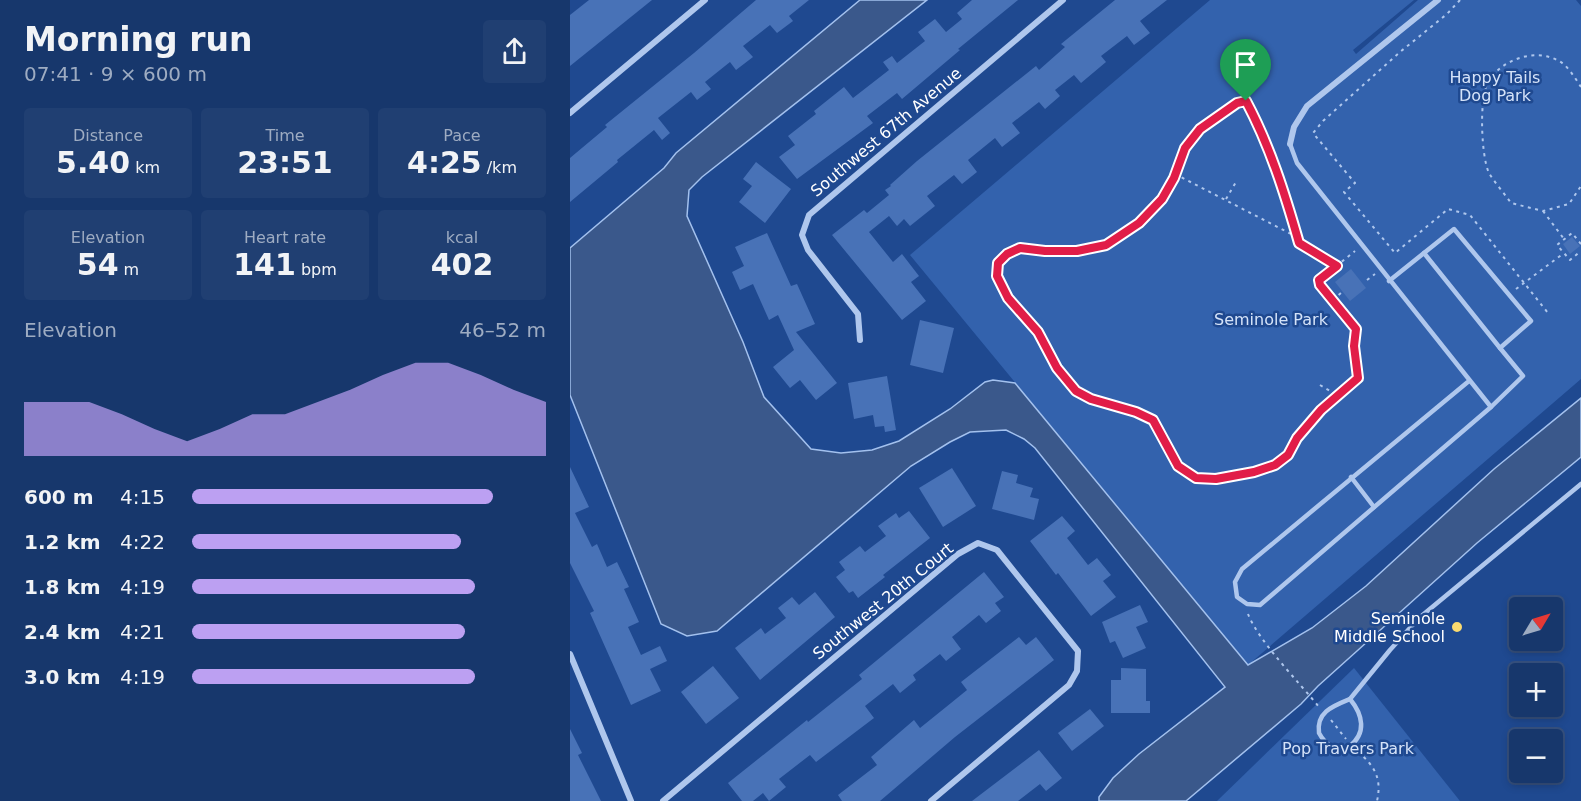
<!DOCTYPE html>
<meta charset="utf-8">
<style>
body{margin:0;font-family:"DejaVu Sans",sans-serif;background:#203f72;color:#f1f3f6;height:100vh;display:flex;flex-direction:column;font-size:22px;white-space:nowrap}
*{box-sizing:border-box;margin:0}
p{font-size:20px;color:#9eacc2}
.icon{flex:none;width:33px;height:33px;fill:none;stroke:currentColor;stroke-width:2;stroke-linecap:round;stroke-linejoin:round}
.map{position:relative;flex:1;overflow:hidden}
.panel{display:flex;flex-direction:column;background:#17376c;width:570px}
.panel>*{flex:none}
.needle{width:39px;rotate:52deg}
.buttons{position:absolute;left:939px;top:597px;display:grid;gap:12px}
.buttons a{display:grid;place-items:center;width:54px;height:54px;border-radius:6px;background:#17376c;box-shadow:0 3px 9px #0003,0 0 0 2px #36517f;font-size:30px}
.pin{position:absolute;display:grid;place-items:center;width:51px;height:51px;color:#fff;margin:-62px -26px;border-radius:50% 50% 50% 0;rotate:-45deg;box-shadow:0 0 6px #0007}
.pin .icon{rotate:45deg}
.round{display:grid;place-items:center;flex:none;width:63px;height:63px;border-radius:6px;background:#203f72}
.head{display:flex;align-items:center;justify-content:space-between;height:102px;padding:0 24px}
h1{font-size:33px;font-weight:800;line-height:45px}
.stats{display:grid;grid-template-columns:repeat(3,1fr);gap:9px;height:102px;padding:6px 24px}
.stats div{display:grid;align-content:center;border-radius:6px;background:#203f72;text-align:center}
.stats b{font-size:30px;font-weight:800}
.stats small{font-size:16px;font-weight:400}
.stats p{font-size:16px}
.chart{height:168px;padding:12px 24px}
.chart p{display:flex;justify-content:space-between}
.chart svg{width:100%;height:108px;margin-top:6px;fill:#bca0f2;opacity:.7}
ul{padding:0 24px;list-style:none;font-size:20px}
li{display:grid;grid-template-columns:96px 72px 1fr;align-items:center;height:45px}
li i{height:15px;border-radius:8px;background:#bca0f2}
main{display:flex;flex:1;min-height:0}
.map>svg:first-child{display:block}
.green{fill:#3362ad}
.water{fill:#3a588b;stroke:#a3c1ee;stroke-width:1.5}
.building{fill:#4872b7}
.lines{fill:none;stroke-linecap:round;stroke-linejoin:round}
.path{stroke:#afc7ed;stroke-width:2;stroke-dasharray:3 4.5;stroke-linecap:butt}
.service{stroke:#afc7ed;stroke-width:4.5}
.minor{stroke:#afc7ed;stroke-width:6}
.route-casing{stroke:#fff;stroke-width:12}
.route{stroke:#e11d48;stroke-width:8}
.poi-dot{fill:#fbdb70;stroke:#1f4990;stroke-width:2}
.labels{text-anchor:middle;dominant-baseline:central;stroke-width:5;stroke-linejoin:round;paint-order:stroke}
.park-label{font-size:16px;fill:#d5e3f9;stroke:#1f4990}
.street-label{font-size:16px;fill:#fff;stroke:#1f4990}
.poi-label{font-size:16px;fill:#fff;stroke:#1f4990;text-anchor:end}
</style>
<main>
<section class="panel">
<div class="head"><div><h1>Morning run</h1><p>07:41 · 9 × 600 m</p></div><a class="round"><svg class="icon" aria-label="share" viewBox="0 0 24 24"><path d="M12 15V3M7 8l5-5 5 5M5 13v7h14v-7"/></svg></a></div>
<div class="stats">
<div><p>Distance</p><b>5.40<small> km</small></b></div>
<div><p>Time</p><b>23:51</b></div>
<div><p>Pace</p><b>4:25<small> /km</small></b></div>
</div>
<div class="stats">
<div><p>Elevation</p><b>54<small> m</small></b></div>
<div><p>Heart rate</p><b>141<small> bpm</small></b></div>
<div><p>kcal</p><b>402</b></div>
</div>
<div class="chart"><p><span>Elevation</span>46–52 m</p>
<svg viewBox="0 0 160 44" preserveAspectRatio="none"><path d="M0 44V22L10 22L20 22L30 27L40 33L50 38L60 33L70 27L80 27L90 22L100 17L110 11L120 6L130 6L140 11L150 17L160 22V44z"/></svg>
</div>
<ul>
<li><b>600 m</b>4:15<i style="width:85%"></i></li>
<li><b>1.2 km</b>4:22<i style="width:76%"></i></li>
<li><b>1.8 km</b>4:19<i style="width:80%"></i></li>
<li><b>2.4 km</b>4:21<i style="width:77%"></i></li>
<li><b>3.0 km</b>4:19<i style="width:80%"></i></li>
</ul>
</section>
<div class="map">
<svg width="1011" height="801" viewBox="0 0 1011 801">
<rect width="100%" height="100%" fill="#1f4990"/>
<g class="green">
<path d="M640 0H844L783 50 786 54 848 0H1006L1011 6V379L678 665 340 255Z"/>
<path d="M784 668 890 801H647Z"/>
</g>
<path class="water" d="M290 0H357L132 177 119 190 117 216 173 342 194 397 241 449 271 453 302 450 329 441 380 409 415 382 423 380 445 383 678 665 742 628 796 586 924 469 1011 398V457L907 543 797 642 748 686 731 704 616 801H529V797L543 778 569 754 655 687 465 448 454 439 436 430 400 432 380 442 341 466 147 631 117 636 91 624 0 395V248L94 168 106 153Z"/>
<g class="building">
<path d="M19 0H82L0 66V15Z"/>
<path d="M186 0H239L219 16 223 21 207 33 200 25 173 46 183 57 166 70 160 62 135 82 141 89 127 100 121 92 88 118 100 133 92 140 84 130 47 160 48 162 0 202V158L37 127 35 125 124 53Z"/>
<path d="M402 0H448L388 49 390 50 332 99 327 93 297 116 303 123 227 179 209 157 225 145 218 136 246 114 244 111 274 87 283 98 319 70 313 62 322 56 327 63 355 41 348 32 365 19 376 32 392 19 387 13Z"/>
<path d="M545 0H597L570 21 580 33 564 45 557 36 531 56 536 62 511 83 504 75 485 90 490 96 475 109 469 102 442 123 450 133 432 147 425 138 398 160 407 172 392 184 384 175 357 196 365 206 340 226 334 219 327 226 319 216 299 232 323 262 332 254 349 276 341 282 356 301 332 320 262 235 294 210 297 213 319 195 315 190 321 186 320 185 347 161 466 66 469 70 495 47 491 44Z"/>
<path d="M186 162 221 189 195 223 169 202 182 186 173 179Z"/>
<path d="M197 233 221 286 227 284 245 324 226 332 267 383 246 400 230 380 220 388 203 367 224 350 208 315 199 320 183 284 170 290 162 272 174 266 165 247Z"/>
<path d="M1002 237 1010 246 1000 254 993 244Z"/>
<path d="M781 269 796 288 780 301 765 282Z"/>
<path d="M350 320 384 328 373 373 340 365Z"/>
<path d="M317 376 326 430 315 432 314 426 305 427 303 415 284 419 278 383Z"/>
<path d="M0 467 19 507 5 513 22 547 27 544 37 567 47 562 59 587 54 589 69 622 58 627 71 655 90 646 97 661 80 669 91 691 61 705 20 613 24 611 0 563Z"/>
<path d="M382 468 406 506 373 527 349 488Z"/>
<path d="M432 471 448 475 446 483 463 488 460 497 469 499 464 520 422 509Z"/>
<path d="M339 511 360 538 313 575 315 577 288 598 283 591 279 593 266 577 275 570 269 562 290 546 295 552 316 536 308 526 326 513 329 518Z"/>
<path d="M492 516 505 531 497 538 518 565 527 558 541 575 533 581 546 597 521 616 488 573 486 575 460 541Z"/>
<path d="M414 572 434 597 425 603 431 611 416 623 409 615 382 637 391 649 376 661 370 654 343 675 346 680 330 693 323 684 295 706 304 718 246 762 240 755 209 779 216 787 199 801 193 793 183 801H172L158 783 237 720 238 722 292 679 289 675Z"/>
<path d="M245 592 265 617 190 680 165 648 191 628 195 634 216 618 208 608 222 597 229 605Z"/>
<path d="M570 605 578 622 566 627 576 648 553 658 545 641 540 643 532 622Z"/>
<path d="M449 637 456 645 466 637 484 660 385 737 310 801H272L268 795 307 765 301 757 344 720 350 728 381 703 397 690 391 682Z"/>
<path d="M143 666 169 698 136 724 111 692Z"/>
<path d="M551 668 576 669V701H580V713H541V680H551Z"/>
<path d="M520 709 534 726 502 751 488 733Z"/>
<path d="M0 729 12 753 8 755 31 801H0Z"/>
<path d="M469 750 492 778 476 791 470 784 448 801H402Z"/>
</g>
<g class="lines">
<g class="path">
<path d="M890 0 877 14 830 52 753 121 743 133 785 183 774 192 825 253 878 209 900 215 978 313"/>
<path d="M1011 87C1005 78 997 64 987 60 964 48 931 60 918 82 909 98 911 156 919 173 925 183 934 193 941 203L973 211 999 204 1011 186"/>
<path d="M605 174 725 236"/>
<path d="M656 199 666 182"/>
<path d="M973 211 994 239"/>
<path d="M1011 244 1002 233 987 245 1000 260 1011 251"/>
<path d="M767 266 729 243C715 194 700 145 676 101L667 103 630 129 615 148 604 178 592 199 569 223 536 245 507 251H475L450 248 437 254 428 263 427 276 438 298 468 332 487 368 506 391 521 399 566 412 583 420 607 466 626 478 646 479 684 472 705 465 718 455 727 438 751 410 788 377 785 346V329L750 285 749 280 785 251"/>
<path d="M797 280 805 274"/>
<path d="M946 289 994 253"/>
<path d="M763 300 771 293"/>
<path d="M750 385 767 395"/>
<path d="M678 614C689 642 729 682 749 707"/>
<path d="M761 720 776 739"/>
<path d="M788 752C805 766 812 779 807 801"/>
</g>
<g class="service">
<path d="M720 144 727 163 921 407 690 605 677 604 667 597 665 582 672 569 899 381"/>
<path d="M854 253 930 348"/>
<path d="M819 281 884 229 961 321 930 348 953 376 921 407"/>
<path d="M781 477 804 507"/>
<path d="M780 699 820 650 849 618 1011 484"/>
<path d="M780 699C793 715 797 733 779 747 765 750 756 746 749 733 746 712 763 706 780 699Z"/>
</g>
<g class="minor">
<path d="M0 113 135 0"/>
<path d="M720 144 724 127 737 106 868 0"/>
<path d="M290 340 288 314 238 250 232 235 239 215 493 0"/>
<path d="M0 654 61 801"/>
<path d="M93 801 388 554 408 543 427 550 508 651 507 671 499 685 361 801"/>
</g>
</g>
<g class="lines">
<defs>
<path id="route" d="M676 101C700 146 715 194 729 243L767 266 749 280 750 285 786 329 784 346 788 378 751 410 727 438 718 455 705 465 684 472 646 479 626 478 608 466 583 420 566 412 521 399 506 391 487 368 468 332 438 298 427 276 428 263 437 254 450 248 475 251H507L536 245 569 223 592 199 604 178 615 148 630 129 667 103Z"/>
</defs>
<use href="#route" class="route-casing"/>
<use href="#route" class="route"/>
</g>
<circle class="poi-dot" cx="887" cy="627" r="6"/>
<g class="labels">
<g class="park-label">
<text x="925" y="77">Happy Tails<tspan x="925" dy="18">Dog Park</tspan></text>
<text x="701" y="319">Seminole Park</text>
<text x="778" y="748">Pop Travers Park</text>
</g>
<g class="street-label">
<text transform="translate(316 132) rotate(-40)">Southwest 67th Avenue</text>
<text transform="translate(313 601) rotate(-39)">Southwest 20th Court</text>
</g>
<g class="poi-label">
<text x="875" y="618">Seminole<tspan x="875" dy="18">Middle School</tspan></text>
</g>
</g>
</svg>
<div class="buttons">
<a><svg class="needle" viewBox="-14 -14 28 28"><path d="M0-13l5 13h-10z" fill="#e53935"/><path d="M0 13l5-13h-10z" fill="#9eacc2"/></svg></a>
<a>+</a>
<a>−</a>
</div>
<div class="pin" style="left:676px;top:101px;background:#1e9e55"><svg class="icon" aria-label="arrive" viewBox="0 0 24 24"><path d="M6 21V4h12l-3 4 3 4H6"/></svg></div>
</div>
</main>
